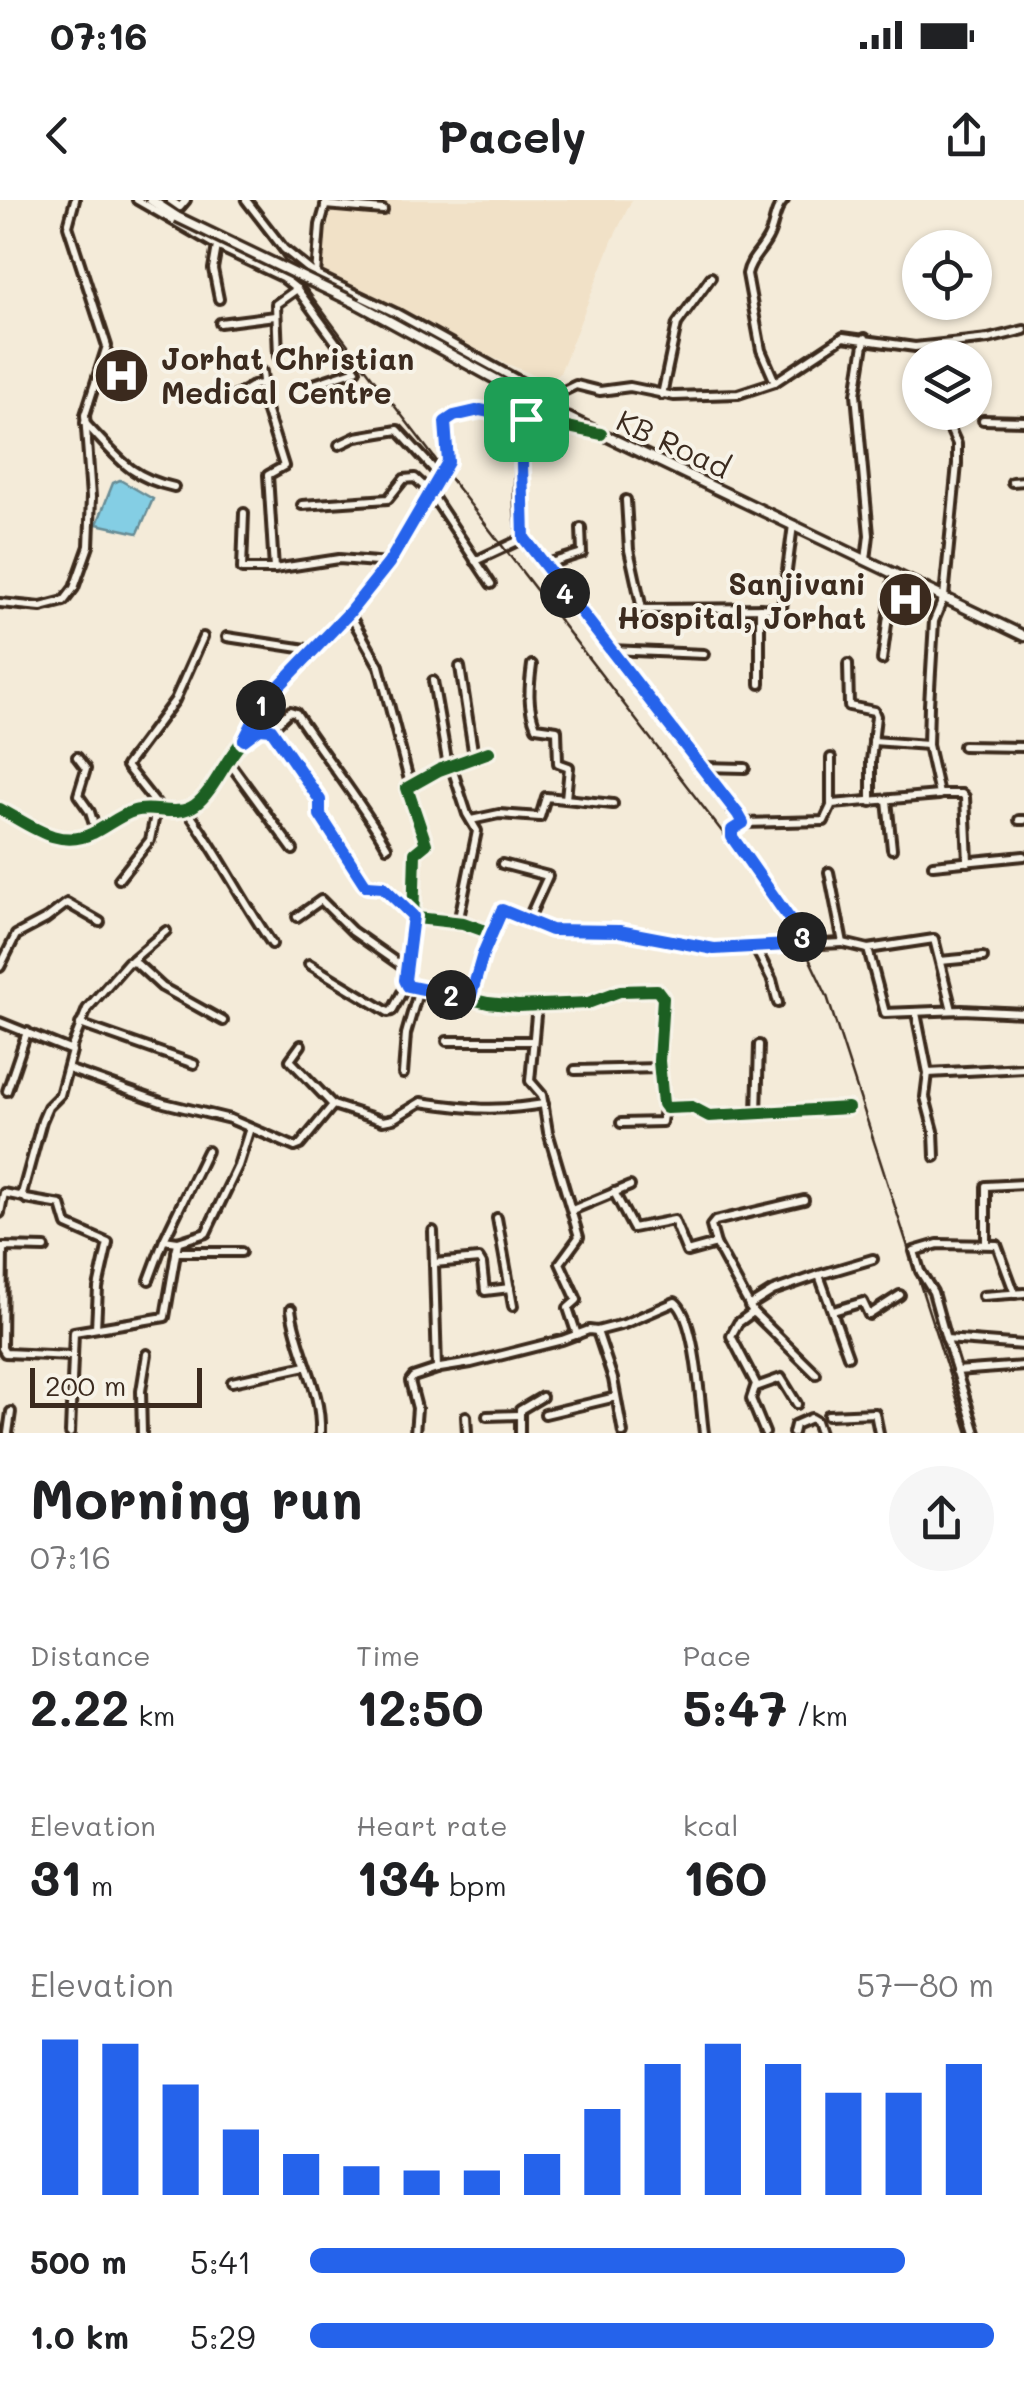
<!DOCTYPE html>
<meta charset="utf-8">
<style>
body{margin:0;font-family:Mali,sans-serif;background:#f6f6f6;color:#202124;height:100vh;display:flex;flex-direction:column;font-size:38px;white-space:nowrap}
*{box-sizing:border-box;margin:0}
p{font-size:32px;color:#757577}
.icon{flex:none;width:55px;height:55px;fill:none;stroke:currentColor;stroke-width:2;stroke-linecap:round;stroke-linejoin:round}
.map{position:relative;height:1233px;overflow:hidden}
.drawer{display:flex;flex-direction:column;background:#fff;flex:1}
.drawer>*{flex:none}
.buttons{position:absolute;left:902px;top:30px;display:grid;gap:20px}
.buttons a{display:grid;place-items:center;width:90px;height:90px;border-radius:50%;background:#fff;box-shadow:0 2px 8px #0004;font-size:50px}
.scale{position:absolute;left:30px;bottom:25px;width:172px;box-sizing:border-box;padding-left:10px;border:5px solid #3b2a1e;border-top:0;font-size:28px;line-height:35px;white-space:nowrap;color:#3b2a1e;-webkit-text-stroke:8px #f7f3e8;paint-order:stroke}
.pin{position:absolute;display:grid;place-items:center;width:85px;height:85px;color:#fff;margin:-42px;border-radius:20px;box-shadow:0 5px 15px #0006}
.km{position:absolute;width:50px;height:50px;margin:-25px;border-radius:50%;background:#222;color:#fff;font-size:28px;line-height:50px;text-align:center}
.round{display:grid;place-items:center;flex:none;width:105px;height:105px;border-radius:52px;background:#f6f6f6}
.overview{display:flex;align-items:center;justify-content:space-between;height:170px;padding:0 30px}
h1{font-size:55px;font-weight:700;line-height:75px}
.figures{display:grid;grid-template-columns:repeat(3,1fr);gap:15px;height:170px;padding:10px 30px}
.figures div{display:grid;align-content:center}
.figures b{font-size:50px;font-weight:700}
.figures small{font-size:28px;font-weight:400}
.figures p{font-size:28px}
.chart{height:280px;padding:20px 30px}
.chart p{display:flex;justify-content:space-between}
.chart svg{width:100%;height:180px;margin-top:10px;stroke:#2563eb;stroke-width:6}
ul{padding:0 30px;list-style:none;font-size:32px}
li{display:grid;grid-template-columns:160px 120px 1fr;align-items:center;height:75px}
li i{height:25px;border-radius:12px;background:#2563eb}
.status{display:flex;justify-content:space-between;align-items:center;height:70px;padding:0 50px;background:#fff;direction:ltr}
.status svg{height:28px;fill:currentColor}
header{display:flex;justify-content:space-between;align-items:center;height:130px;padding:0 30px;background:#fff;font-size:45px;font-weight:700}
.map>svg:first-child{display:block}
.built{fill:#f1e1c7}
.water{fill:#84cee4;stroke:#678c95;stroke-width:2.5}
.lines{fill:none;stroke-linecap:round;stroke-linejoin:round}
.minor-casing{stroke:#3b2a1e;stroke-width:14}
.major-casing{stroke:#3b2a1e;stroke-width:15}
.minor{stroke:#f7f3e8;stroke-width:6}
.major{stroke:#f7f3e8;stroke-width:8}
.rail{stroke:#3b2a1e;stroke-width:2.5}
.major-bridge-casing{stroke:#3b2a1e;stroke-width:15;stroke-linecap:butt}
.major-bridge{stroke:#f7f3e8;stroke-width:8}
.cycleway-casing{stroke:#f7f3e8;stroke-width:19}
.cycleway{stroke:#1b5e20;stroke-width:12}
.route-casing{stroke:#fff;stroke-width:20}
.route{stroke:#2563eb;stroke-width:12}
.labels{text-anchor:middle;dominant-baseline:central;stroke-width:8;stroke-linejoin:round;paint-order:stroke}
.poi-label{font-size:30px;font-weight:bold;fill:#3b2a1e;stroke:#f7f3e8;text-anchor:start}
.street-label{font-size:30px;fill:#3b2a1e;stroke:#f7f3e8}
</style>
<div class="status"><b>07:16</b><svg viewBox="0 0 49 12"><path d="M0 12V9h3v3zM5 12V6h3v6zM10 12V3h3v9zM15 12V0h3v12zM26 1h20v11H26zM47 4h2v5h-2z"/></svg></div>
<header><svg class="icon" aria-label="back" viewBox="0 0 24 24"><path d="M15 5l-7 7 7 7"/></svg>Pacely<svg class="icon" aria-label="share" viewBox="0 0 24 24"><path d="M12 15V3M7 8l5-5 5 5M5 13v7h14v-7"/></svg></header>
<div class="map">
<svg width="1024" height="1233" viewBox="0 0 1024 1233">
<rect width="100%" height="100%" fill="#f4ebd9"/>
<filter id="ink" filterUnits="userSpaceOnUse"><feTurbulence type="fractalNoise" baseFrequency=".01" numOctaves="2"/><feDisplacementMap in="SourceGraphic" scale="20" xChannelSelector="R" yChannelSelector="G"/><feConvolveMatrix kernelMatrix="1 2 1 2 8 2 1 2 1" color-interpolation-filters="sRGB"/></filter>
<g filter="url(#ink)">
<path class="built" d="M330 0H632L612 41 560 173 549 181 411 124 320 81 322 34Z"/>
<path class="water" d="M120 280 153 299 138 333 97 324 113 283Z"/>
<g class="lines">
<defs>
<g id="minor">
<path d="M137 0 217 46 213 69 219 99"/>
<path d="M170 0 180 7 186 0"/>
<path d="M246 0 284 49 316 75"/>
<path d="M327 0 320 25 316 75 396 113 541 193 553 205 554 211"/>
<path d="M325 5 383 10"/>
<path d="M217 46 282 77 297 89 356 170 311 185"/>
<path d="M220 123 275 116"/>
<path d="M865 138 856 194 869 335 866 360"/>
<path d="M278 156 276 104 297 89"/>
<path d="M262 172 266 209 284 266 268 275 274 369"/>
<path d="M775 182 761 150 747 74C750 59 761 52 768 38 775 25 773 12 784 0"/>
<path d="M662 195 677 124 711 77"/>
<path d="M231 199 254 185 263 184"/>
<path d="M547 199 576 185 600 191 630 187 674 196 738 194 775 182 843 137 915 147 988 139 1024 130"/>
<path d="M944 215 957 244V264L944 397 934 421 929 505 928 545 939 594H962L965 597 968 662"/>
<path d="M526 219C522 251 513 315 527 344L610 450 704 454"/>
<path d="M983 220 1024 221"/>
<path d="M85 223C117 256 128 277 174 287"/>
<path d="M339 245 356 237 398 230 440 276"/>
<path d="M1012 282 1024 281"/>
<path d="M626 300 629 350 642 409 782 408 793 325"/>
<path d="M302 305 388 299 404 279 415 278 430 292 491 384"/>
<path d="M244 313 242 369H274L339 359 389 363"/>
<path d="M475 361 524 338"/>
<path d="M544 365 582 353 581 328"/>
<path d="M0 403 41 407 64 401 74 388 89 346 91 297 85 215 107 146 68 26 75 0"/>
<path d="M349 413 379 466 410 584"/>
<path d="M227 437 313 450"/>
<path d="M614 453 743 623"/>
<path d="M882 460 894 373"/>
<path d="M848 464 849 506 874 511 876 516 871 561V602"/>
<path d="M532 465C529 487 527 506 536 527L557 530 558 563 569 567 566 599"/>
<path d="M460 467 474 557"/>
<path d="M433 481 448 566"/>
<path d="M760 484V408"/>
<path d="M271 529 290 511 296 513C326 559 360 600 387 647"/>
<path d="M244 540 262 504 349 413 389 363 448 262 444 226 448 218 488 210 595 232"/>
<path d="M873 541 928 545"/>
<path d="M963 546 1024 547"/>
<path d="M489 552 439 570 407 588 426 644 415 653 413 722 405 784 488 803 518 806 588 803 620 791 657 790 663 798 659 861 663 904 666 908 692 907 709 916 848 908"/>
<path d="M77 557 86 569 78 595 90 612 96 631"/>
<path d="M229 562 293 650"/>
<path d="M451 565 467 614 477 631 458 723"/>
<path d="M702 567 745 568"/>
<path d="M887 600 892 649"/>
<path d="M831 604V558"/>
<path d="M0 609C30 625 59 650 93 633 106 627 120 615 134 611 153 605 177 618 195 605 221 586 233 531 268 527L320 600V615L367 686 383 687 417 718 463 723 491 733"/>
<path d="M186 609C219 654 241 699 272 744"/>
<path d="M161 610 126 566 175 500 203 437"/>
<path d="M471 620 499 614 540 617 546 597 613 604"/>
<path d="M1019 620H1024"/>
<path d="M502 664 548 676 528 720"/>
<path d="M933 665 1024 656"/>
<path d="M829 672 843 743 868 749 885 813 962 810 1024 813"/>
<path d="M119 679 150 640 156 610"/>
<path d="M297 717 321 700 352 731 406 769"/>
<path d="M807 743 732 637V630L743 623 824 621 832 604 939 595"/>
<path d="M755 747 772 780 778 803"/>
<path d="M868 749 934 739 952 810"/>
<path d="M132 760 166 731"/>
<path d="M940 761 983 757"/>
<path d="M309 764 388 812 392 811 406 785"/>
<path d="M0 767 16 735 46 719 67 703 100 722"/>
<path d="M470 799 483 753 503 710 551 729 619 731 714 749 843 743"/>
<path d="M537 804 530 881 542 895 548 932 579 1037 560 1063 577 1100 568 1108 577 1135"/>
<path d="M916 813 928 873 925 897 934 931 935 957"/>
<path d="M0 822 72 851 60 895 48 907 42 921 22 994 26 999 61 1005 67 1025 108 1043 98 1088 96 1128"/>
<path d="M80 824 194 864"/>
<path d="M447 841H532"/>
<path d="M301 845 290 860 333 905"/>
<path d="M71 849 87 809 128 762 136 763 162 787 223 821"/>
<path d="M68 869 164 903 230 919 295 947 300 945 333 905 383 921 393 919 421 902C471 909 493 912 544 904"/>
<path d="M575 870 660 868"/>
<path d="M928 873 1024 868"/>
<path d="M403 874 406 834 419 789"/>
<path d="M7 891 27 832"/>
<path d="M757 913 759 845"/>
<path d="M621 923 662 922 664 908"/>
<path d="M614 992 633 1028 674 1020 687 1052 716 1044"/>
<path d="M804 1000 715 1021 711 1026 716 1044 753 1112 816 1174"/>
<path d="M572 1010 630 986"/>
<path d="M0 1013 4 993 23 997"/>
<path d="M497 1018 513 1106"/>
<path d="M433 1031 437 1169"/>
<path d="M164 1040 207 951"/>
<path d="M986 1044V986L1024 984"/>
<path d="M45 1048 3 1047 2 1148 5 1153 72 1156"/>
<path d="M176 1052H241"/>
<path d="M434 1063 479 1059 482 1064 485 1091 510 1088"/>
<path d="M819 1075 873 1059"/>
<path d="M149 1080 164 1040 178 1042 206 1033 238 966 250 928"/>
<path d="M1015 1094 997 1045 938 1044 914 1051 920 1071 933 1092 946 1139 1024 1145"/>
<path d="M983 1096 1024 1093"/>
<path d="M749 1106 773 1091 819 1075 848 1156"/>
<path d="M291 1109C297 1154 322 1188 320 1233"/>
<path d="M833 1111 863 1102 869 1115 900 1095"/>
<path d="M753 1112 738 1123 731 1136 756 1184 751 1199 765 1233"/>
<path d="M597 1131 613 1179 623 1233"/>
<path d="M947 1140 976 1233"/>
<path d="M956 1171 1024 1166"/>
<path d="M232 1182 306 1166"/>
<path d="M756 1187 781 1178 797 1204"/>
<path d="M545 1214 616 1197"/>
<path d="M828 1215 875 1213 879 1233"/>
<path d="M466 1216 467 1233"/>
<path d="M487 1216 518 1215"/>
<path d="M8 1233 11 1212"/>
<path d="M70 1233 74 1132 165 1117 178 1042"/>
<path d="M142 1233 141 1191 147 1154"/>
<path d="M415 1233 417 1208 410 1181 413 1177 440 1168 471 1163 562 1140 589 1130 597 1131 624 1124 675 1102C696 1118 700 1204 704 1233"/>
<path d="M520 1233V1210L542 1197"/>
<path d="M793 1233 795 1225 811 1218 816 1221 820 1233"/>
</g>
<g id="major">
<path d="M151 0 177 17"/>
<path d="M358 104 554 211 1024 436"/>
</g>
</defs>
<use href="#minor" class="minor-casing"/>
<use href="#major" class="major-casing"/>
<use href="#minor" class="minor"/>
<use href="#major" class="major"/>
<path class="rail" d="M240 0 363 165 760 681 809 758 827 796 968 1233"/>
<defs>
<path id="major-bridge" d="M177 17 358 104"/>
</defs>
<use href="#major-bridge" class="major-bridge-casing"/>
<use href="#major-bridge" class="major-bridge"/>
<defs>
<g id="cycleway">
<path d="M244 540 262 504 349 413 389 363 448 262 444 226 448 218 488 210 601 234"/>
<path d="M489 552 439 570 407 588 426 644 415 653 413 722 405 784 488 803 518 806 588 803 620 791 657 790 663 798 659 861 663 904 666 908 692 907 709 916 848 908"/>
<path d="M0 609C30 625 59 650 93 633 106 627 120 615 134 611 153 605 177 618 195 605 221 586 233 531 268 527L320 600V615L367 686 383 687 417 718 463 723 491 733"/>
</g>
</defs>
<use href="#cycleway" class="cycleway-casing"/>
<use href="#cycleway" class="cycleway"/>
</g>
</g>
<g class="lines" filter="url(#ink)">
<defs>
<path id="route" d="M480 210 526 219 522 264 524 338 738 614 743 623 732 630V637L807 744 714 749 619 731 551 730 502 710 483 754 470 799 408 786 405 780 413 716 383 687 367 686 364 683 320 615V600L271 529 260 528 244 540 262 504 349 413 389 363 448 262 445 222 454 216Z"/>
</defs>
<use href="#route" class="route-casing"/>
<use href="#route" class="route"/>
</g>
<defs>
<symbol id="hospital-disc" viewBox="-11 -11 22 22"><circle r="9.5" fill="#3b2a1e" stroke="#f7f3e8"/><path d="M-5-5h3v3.5h4V-5h3V5h-3V1.5h-4V5h-3Z" fill="#fff"/></symbol>
</defs>
<g fill-rule="evenodd">
<use href="#hospital-disc" x="90" y="144" width="63" height="63"/>
<use href="#hospital-disc" x="874" y="368" width="63" height="63"/>
</g>
<g class="labels">
<g class="poi-label">
<text x="161" y="158">Jorhat Christian<tspan x="161" dy="34">Medical Centre</tspan></text>
<text x="866" y="383" text-anchor="end">Sanjivani<tspan x="866" dy="34">Hospital, Jorhat</tspan></text>
</g>
<g class="street-label">
<text transform="translate(674 243) rotate(25)">KB Road</text>
</g>
</g>
</svg>
<div class="buttons">
<a><svg class="icon" aria-label="locate" viewBox="0 0 24 24"><circle cx="12" cy="12" r="6"/><path d="M12 2v4M12 18v4M2 12h4M18 12h4"/></svg></a>
<a><svg class="icon" aria-label="layers" viewBox="0 0 24 24"><path d="M12 4l9 5-9 5-9-5zM3 14l9 5 9-5"/></svg></a>
</div>
<div class="scale">200 m</div>
<div class="pin" style="left:526px;top:219px;background:#1e9e55"><svg class="icon" aria-label="arrive" viewBox="0 0 24 24"><path d="M6 21V4h12l-3 4 3 4H6"/></svg></div>
<b class="km" style="left:261px;top:505px">1</b>
<b class="km" style="left:451px;top:795px">2</b>
<b class="km" style="left:802px;top:737px">3</b>
<b class="km" style="left:565px;top:393px">4</b>
</div>
<section class="drawer">
<div class="overview"><div><h1>Morning run</h1><p>07:16</p></div><a class="round"><svg class="icon" aria-label="share" viewBox="0 0 24 24"><path d="M12 15V3M7 8l5-5 5 5M5 13v7h14v-7"/></svg></a></div>
<div class="figures">
<div><p>Distance</p><b>2.22<small> km</small></b></div>
<div><p>Time</p><b>12:50</b></div>
<div><p>Pace</p><b>5:47<small> /km</small></b></div>
</div>
<div class="figures">
<div><p>Elevation</p><b>31<small> m</small></b></div>
<div><p>Heart rate</p><b>134<small> bpm</small></b></div>
<div><p>kcal</p><b>160</b></div>
</div>
<div class="chart"><p><span>Elevation</span>57–80 m</p>
<svg viewBox="0 0 160 44" preserveAspectRatio="none"><path d="M5 44V6M15 44V7M25 44V17M35 44V28M45 44V34M55 44V37M65 44V38M75 44V38M85 44V34M95 44V23M105 44V12M115 44V7M125 44V12M135 44V19M145 44V19M155 44V12"/></svg>
</div>
<ul>
<li><b>500 m</b>5:41<i style="width:87%"></i></li>
<li><b>1.0 km</b>5:29<i style="width:100%"></i></li>
</ul>
</section>
